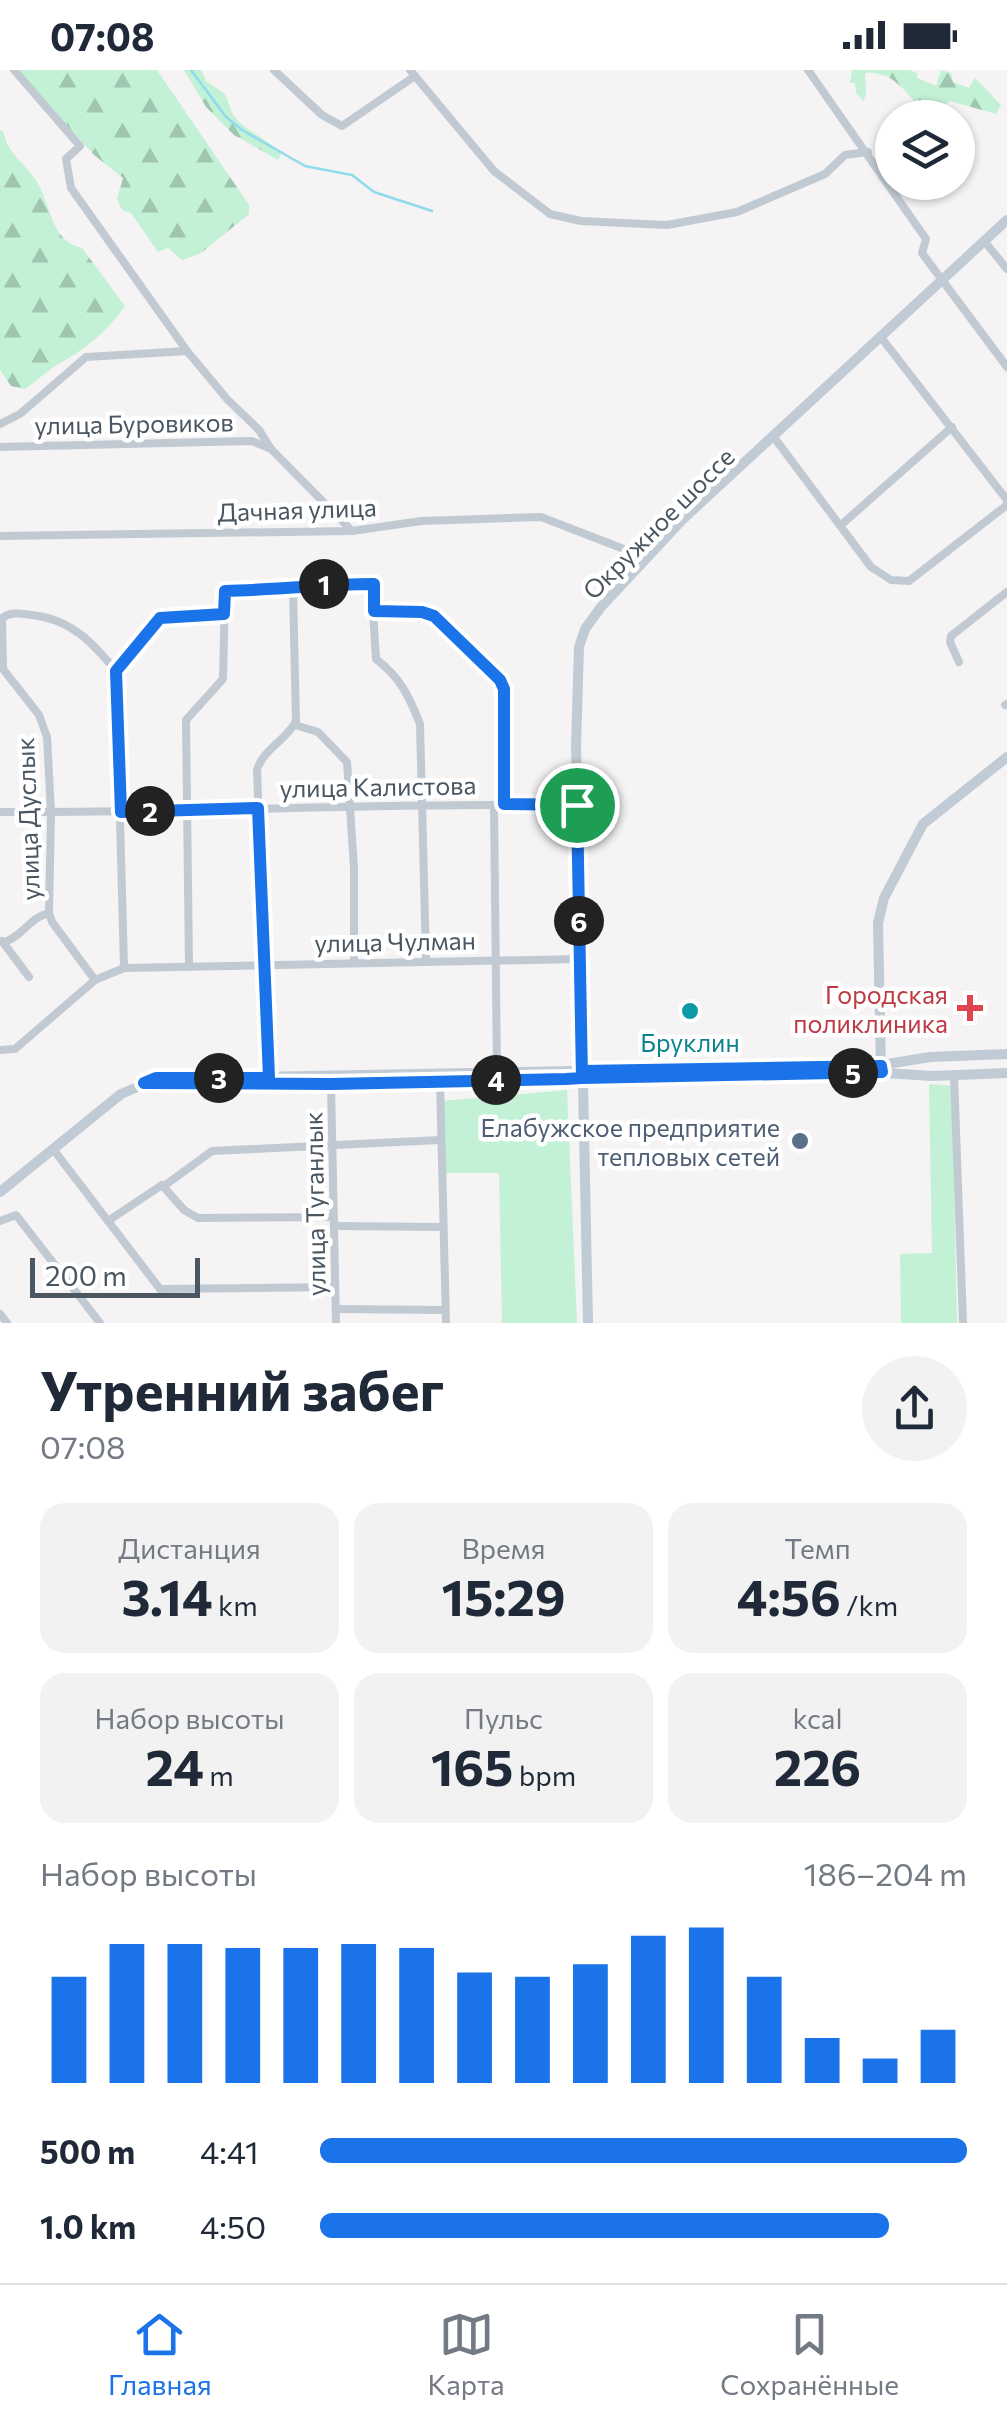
<!DOCTYPE html>
<html lang="ru">
<meta charset="utf-8">
<style>
body{margin:0;font-family:Commissioner,sans-serif;background:#f2f2f3;color:#1f2937;height:100vh;display:flex;flex-direction:column;font-size:38px;white-space:nowrap}
*{box-sizing:border-box;margin:0}
p{font-size:32px;color:#747a83}
.icon{flex:none;width:55px;height:55px;fill:none;stroke:currentColor;stroke-width:2;stroke-linecap:round;stroke-linejoin:round}
.map{position:relative;height:1253px;overflow:hidden}
.sheet{display:flex;flex-direction:column;background:#fff;flex:1}
.sheet>*{flex:none}
.tools{position:absolute;left:875px;top:30px;display:grid;gap:20px}
.tools a{display:grid;place-items:center;width:100px;height:100px;border-radius:50%;background:#fff;box-shadow:0 2px 8px #0004;font-size:50px}
.scale{position:absolute;left:30px;bottom:25px;width:170px;box-sizing:border-box;padding-left:10px;border:5px solid #4a5661;border-top:0;font-size:28px;line-height:35px;white-space:nowrap;color:#4a5661;-webkit-text-stroke:8px #fff;paint-order:stroke}
.pin{position:absolute;display:grid;place-items:center;width:85px;height:85px;color:#fff;margin:-42px;border:5px solid #fff;border-radius:50%;box-shadow:0 2px 10px #0007}
.km{position:absolute;width:50px;height:50px;margin:-25px;border-radius:50%;background:#222;color:#fff;font-size:28px;line-height:50px;text-align:center}
.round{display:grid;place-items:center;flex:none;width:105px;height:105px;border-radius:52px;background:#f2f2f3}
.summary{display:flex;align-items:center;justify-content:space-between;height:170px;padding:0 40px}
h1{font-size:55px;font-weight:700;line-height:75px}
.metrics{display:grid;grid-template-columns:repeat(3,1fr);gap:15px;height:170px;padding:10px 40px}
.metrics div{display:grid;align-content:center;border-radius:25px;background:#f2f2f3;text-align:center}
.metrics b{font-size:50px;font-weight:700}
.metrics small{font-size:28px;font-weight:400}
.metrics p{font-size:28px}
.chart{height:280px;padding:20px 40px}
.chart p{display:flex;justify-content:space-between}
.chart svg{width:100%;height:180px;margin-top:10px;stroke:#1a73e8;stroke-width:6}
ul{padding:0 40px;list-style:none;font-size:32px}
li{display:grid;grid-template-columns:160px 120px 1fr;align-items:center;height:75px}
li i{height:25px;border-radius:12px;background:#1a73e8}
.status{display:flex;justify-content:space-between;align-items:center;height:70px;padding:0 50px;background:#fff;direction:ltr}
.status svg{height:28px;fill:currentColor}
.tabs{display:flex;justify-content:space-around;align-items:center;height:140px;border-top:2px solid #e0e1e3;background:#fff;font-size:28px;color:#747a83}
.tabs a{display:grid;justify-items:center;gap:5px}
.tabs .on{color:#1a73e8}
.map>svg:first-child{display:block}
.green{fill:#c3f1d5}
.forest{fill:url(#forest-firs)}
.lines{fill:none;stroke-linecap:round;stroke-linejoin:round}
.stream{stroke:#90daee;stroke-width:2.5}
.street{stroke:#c1cad2;stroke-width:8}
.secondary{stroke:#c1cbd6;stroke-width:10}
.route-casing{stroke:#fff;stroke-width:20}
.route{stroke:#1a73e8;stroke-width:12}
.health-dot{fill:#e0444e;stroke:#fff;stroke-width:4}
.culture-dot{fill:#0f9aa8;stroke:#fff;stroke-width:4}
.service-dot{fill:#5c6f8a;stroke:#fff;stroke-width:4}
.labels{text-anchor:middle;dominant-baseline:central;stroke-width:9;stroke-linejoin:round;paint-order:stroke}
.street-label{font-size:25px;fill:#4a5661;stroke:#fff}
.health-label{font-size:25px;fill:#be3a42;stroke:#fff;text-anchor:end}
.culture-label{font-size:25px;fill:#0d838f;stroke:#fff}
.service-label{font-size:25px;fill:#4e5e75;stroke:#fff;text-anchor:end}
</style>
<div class="status"><b>07:08</b><svg viewBox="0 0 49 12"><path d="M0 12V9h3v3zM5 12V6h3v6zM10 12V3h3v9zM15 12V0h3v12zM26 1h20v11H26zM47 4h2v5h-2z"/></svg></div>
<div class="map">
<svg width="1007" height="1253" viewBox="0 0 1007 1253">
<defs>
<pattern id="forest-firs" width="22" height="20" patternUnits="userSpaceOnUse" patternTransform="scale(2.5)"><rect width="22" height="20" fill="#c3f1d5"/><path d="M5 1l3.5 6h-7zM16 11l3.5 6h-7z" fill="#a0c6b0"/></pattern>
</defs>
<rect width="100%" height="100%" fill="#f5f3f3"/>
<g class="green">
<path d="M929 1014 952 1016 957 1253H901L900 1184 932 1183Z"/>
<path d="M567 1020 577 1253H502L499 1103H443L442 1031Z"/>
</g>
<g class="forest">
<path d="M17 0H157L249 135V144L201 183 182 190 168 178 158 182 131 143 122 140 117 129 123 108 94 85Z"/>
<path d="M184 0H201L206 11 225 24 233 45 241 54 279 80 281 85 278 90 234 65 206 37Z"/>
<path d="M852 0H909L917 3V8L936 16 941 0 951 3 953 12 969 18 975 8 1001 35 996 44 950 31 926 47C910 28 896 0 865 3L866 25 863 31 856 23 855 13H850Z"/>
<path d="M0 60 3 61C9 88 26 92 38 114 51 137 52 172 82 178L125 236C106 263 85 279 57 295 46 301 36 312 25 319L11 316 0 300Z"/>
</g>
<g class="lines">
<path class="stream" d="M191 0 226 47 242 60 305 96 352 105 374 122 432 141"/>
<g class="street">
<path d="M14 0 80 76 66 89 71 118 187 281"/>
<path d="M274 0 322 45 342 56 415 6"/>
<path d="M410 0 494 101 550 144 581 151 667 155 737 142 825 104 845 85 868 82"/>
<path d="M808 0 926 169 922 183 1007 297"/>
<path d="M984 171 1007 199"/>
<path d="M880 266 1007 430"/>
<path d="M0 354 20 344 86 287 187 281 227 329 259 360 271 379"/>
<path d="M773 366 871 497 891 510 909 511 1007 435"/>
<path d="M0 377 252 371 271 379 352 461"/>
<path d="M841 455 952 357"/>
<path d="M0 466 352 461 421 451 541 447 647 488"/>
<path d="M373 541 376 589C400 607 409 626 420 654L426 890"/>
<path d="M959 592 950 572 951 566 1007 522"/>
<path d="M1005 635 1007 634"/>
<path d="M295 655 318 662 347 692 354 798V893"/>
<path d="M494 735 497 1003"/>
<path d="M0 742C193 743 385 733 577 735"/>
<path d="M2 871 29 907"/>
<path d="M4 872C22 867 30 847 49 843"/>
<path d="M189 897 186 650 223 609 225 521C275 520 324 514 374 515L373 541C390 541 414 538 430 544 442 550 499 606 504 619V734"/>
<path d="M124 898 116 601 160 548 224 544"/>
<path d="M95 910 52 852 49 843 51 742 47 667 39 645 3 599 2 548C12 541 21 544 32 545 71 549 93 573 116 601"/>
<path d="M0 980 15 979 95 910 124 898 579 889"/>
<path d="M954 1005 963 1253"/>
<path d="M269 1008 257 700C263 679 287 670 296 651L293 520"/>
<path d="M440 1011 446 1253"/>
<path d="M331 1014 336 1253"/>
<path d="M53 1079 160 1219 335 1217"/>
<path d="M164 1116 212 1081 440 1070"/>
<path d="M0 1151 16 1145 100 1253"/>
<path d="M108 1151 162 1115 184 1140 198 1148 334 1147"/>
<path d="M334 1156 443 1157"/>
<path d="M336 1239 445 1240"/>
<path d="M0 1244 7 1253"/>
</g>
<g class="secondary">
<path d="M881 1001 878 853 884 828 923 754 1007 687"/>
<path d="M870 1002 932 1006 1007 1003"/>
<path d="M490 1010 683 1006"/>
<path d="M270 1015 378 1012"/>
<path d="M0 1122 121 1024 156 1009 881 995 930 987 1007 984"/>
<path d="M588 1253 576 676 579 577 585 559 601 537 682 450 1007 150"/>
</g>
</g>
<g class="lines">
<defs>
<path id="route" d="M577 735 504 734V619L500 610 434 546 422 542 374 541V514C324 514 275 520 225 521L224 544 160 548 116 601 121 742 258 738 269 1008H156L144 1013 331 1014 566 1009 582 1008V1001L881 996 882 1002 582 1008 577 735"/>
</defs>
<use href="#route" class="route-casing"/>
<use href="#route" class="route"/>
</g>
<path class="health-dot" d="M965 923h10v10h10v10h-10v10h-10v-10h-10v-10h10z"/>
<circle class="culture-dot" cx="690" cy="941" r="10"/>
<circle class="service-dot" cx="800" cy="1071" r="10"/>
<g class="labels">
<g class="street-label">
<text transform="translate(134 353) rotate(-1)">улица Буровиков</text>
<text transform="translate(297 439) rotate(-2)">Дачная улица</text>
<text transform="translate(658 453) rotate(-45)">Окружное шоссе</text>
<text transform="translate(378 716) rotate(-1)">улица Калистова</text>
<text transform="translate(27 749) rotate(-92)">улица Дуслык</text>
<text transform="translate(395 871) rotate(-1)">улица Чулман</text>
<text transform="translate(314 1134) rotate(-91)">улица Туганлык</text>
</g>
<g class="health-label">
<text x="948" y="924">Городская<tspan x="948" dy="29">поликлиника</tspan></text>
</g>
<g class="culture-label">
<text x="690" y="972">Бруклин</text>
</g>
<g class="service-label">
<text x="780" y="1057">Елабужское предприятие<tspan x="780" dy="29">тепловых сетей</tspan></text>
</g>
</g>
</svg>
<div class="tools">
<a><svg class="icon" aria-label="layers" viewBox="0 0 24 24"><path d="M12 4l9 5-9 5-9-5zM3 14l9 5 9-5"/></svg></a>
</div>
<div class="scale">200 m</div>
<div class="pin" style="left:577px;top:735px;background:#1e9e55"><svg class="icon" aria-label="arrive" viewBox="0 0 24 24"><path d="M6 21V4h12l-3 4 3 4H6"/></svg></div>
<b class="km" style="left:324px;top:514px">1</b>
<b class="km" style="left:150px;top:741px">2</b>
<b class="km" style="left:219px;top:1008px">3</b>
<b class="km" style="left:496px;top:1010px">4</b>
<b class="km" style="left:853px;top:1003px">5</b>
<b class="km" style="left:579px;top:851px">6</b>
</div>
<section class="sheet">
<div class="summary"><div><h1>Утренний забег</h1><p>07:08</p></div><a class="round"><svg class="icon" aria-label="share" viewBox="0 0 24 24"><path d="M12 15V3M7 8l5-5 5 5M5 13v7h14v-7"/></svg></a></div>
<div class="metrics">
<div><p>Дистанция</p><b>3.14<small> km</small></b></div>
<div><p>Время</p><b>15:29</b></div>
<div><p>Темп</p><b>4:56<small> /km</small></b></div>
</div>
<div class="metrics">
<div><p>Набор высоты</p><b>24<small> m</small></b></div>
<div><p>Пульс</p><b>165<small> bpm</small></b></div>
<div><p>kcal</p><b>226</b></div>
</div>
<div class="chart"><p><span>Набор высоты</span>186–204 m</p>
<svg viewBox="0 0 160 44" preserveAspectRatio="none"><path d="M5 44V18M15 44V10M25 44V10M35 44V11M45 44V11M55 44V10M65 44V11M75 44V17M85 44V18M95 44V15M105 44V8M115 44V6M125 44V18M135 44V33M145 44V38M155 44V31"/></svg>
</div>
<ul>
<li><b>500 m</b>4:41<i style="width:100%"></i></li>
<li><b>1.0 km</b>4:50<i style="width:88%"></i></li>
</ul>
</section>
<nav class="tabs">
<a class="on"><svg class="icon" aria-label="home" viewBox="0 0 24 24"><path d="M3 11l9-7 9 7M6 9v11h12V9"/></svg>Главная</a>
<a><svg class="icon" aria-label="map" viewBox="0 0 24 24"><path d="M3 6l6-2 6 2 6-2v14l-6 2-6-2-6 2zM9 4v14M15 6v14"/></svg>Карта</a>
<a><svg class="icon" aria-label="saved" viewBox="0 0 24 24"><path d="M7 4h10v16l-5-4-5 4z"/></svg>Сохранённые</a>
</nav>
